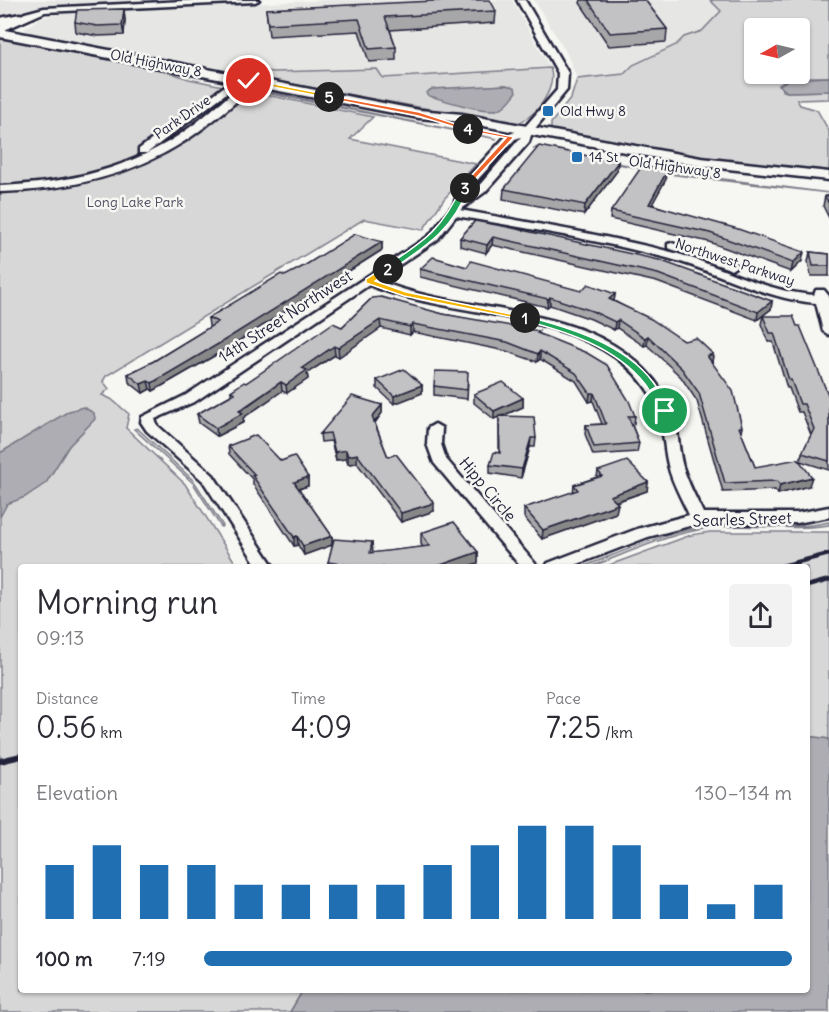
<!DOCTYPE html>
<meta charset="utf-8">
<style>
body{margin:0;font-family:Delius,sans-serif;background:#f2f2f3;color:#2b2b33;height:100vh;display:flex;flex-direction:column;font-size:22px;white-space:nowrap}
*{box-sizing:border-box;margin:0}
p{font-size:20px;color:#7c7c81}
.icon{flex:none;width:33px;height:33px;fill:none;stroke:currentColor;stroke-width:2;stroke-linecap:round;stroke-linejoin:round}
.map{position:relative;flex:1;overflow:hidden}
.side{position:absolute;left:18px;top:564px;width:792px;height:429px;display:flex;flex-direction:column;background:#fff;border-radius:6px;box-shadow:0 2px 4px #0004}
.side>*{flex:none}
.needle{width:39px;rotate:262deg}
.tools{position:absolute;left:744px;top:18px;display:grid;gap:12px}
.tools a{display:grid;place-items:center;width:66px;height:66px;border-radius:6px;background:#fff;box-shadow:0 2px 4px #0004;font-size:30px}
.pin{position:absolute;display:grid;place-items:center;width:51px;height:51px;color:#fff;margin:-26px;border:3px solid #fff;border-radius:50%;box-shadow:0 2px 6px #0007}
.km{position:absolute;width:30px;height:30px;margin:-15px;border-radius:50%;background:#222;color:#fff;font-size:16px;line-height:30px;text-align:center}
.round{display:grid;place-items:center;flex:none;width:63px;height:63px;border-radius:6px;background:#f2f2f3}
.headline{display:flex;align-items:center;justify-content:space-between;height:102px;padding:0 18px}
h1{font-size:33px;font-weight:600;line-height:45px}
.figures{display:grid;grid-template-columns:repeat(3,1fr);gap:9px;height:102px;padding:6px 18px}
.figures div{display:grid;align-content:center}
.figures b{font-size:30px;font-weight:600}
.figures small{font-size:16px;font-weight:400}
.figures p{font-size:16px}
.chart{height:168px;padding:12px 18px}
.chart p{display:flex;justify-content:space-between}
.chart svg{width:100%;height:108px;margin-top:6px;stroke:#1f6fb2;stroke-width:6}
ul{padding:0 18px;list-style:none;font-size:20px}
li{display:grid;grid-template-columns:96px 72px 1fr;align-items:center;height:45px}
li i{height:15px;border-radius:8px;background:#1f6fb2}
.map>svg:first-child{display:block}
.built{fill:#e6e6e4}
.green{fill:#d7d7d7;stroke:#7c7c89;stroke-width:1.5;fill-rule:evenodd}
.water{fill:#adadb3;stroke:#757583;stroke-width:1.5}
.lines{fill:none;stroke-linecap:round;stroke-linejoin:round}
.street-casing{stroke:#22223b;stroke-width:5}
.secondary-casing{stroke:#22223b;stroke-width:5}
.street{fill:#f6f6f2;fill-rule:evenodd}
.secondary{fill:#f6f6f2;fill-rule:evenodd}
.rail-far1{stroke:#22223b;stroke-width:4.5}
.rail{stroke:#22223b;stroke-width:6}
.wall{fill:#a7a7a9;stroke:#22223b;stroke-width:1.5}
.shaded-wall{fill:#888889;stroke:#22223b;stroke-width:1.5}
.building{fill:#c2c2c4;stroke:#22223b;stroke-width:1.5}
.split-1{fill:#22a559;stroke:#fff;stroke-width:1.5}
.split-2{fill:#f5b400;stroke:#fff;stroke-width:1.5}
.split-3{fill:#22a559;stroke:#fff;stroke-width:1.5}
.split-4{fill:#f0652b;stroke:#fff;stroke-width:1.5}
.split-5{fill:#f0652b;stroke:#fff;stroke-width:1.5}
.split-6{fill:#f5b400;stroke:#fff;stroke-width:1.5}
.poi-dot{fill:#1f6fb2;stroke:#f6f6f2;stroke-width:2}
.labels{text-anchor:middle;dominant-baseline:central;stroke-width:5;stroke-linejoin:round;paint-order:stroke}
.far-street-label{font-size:14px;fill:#22223b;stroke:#f6f6f2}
.far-poi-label{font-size:14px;fill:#22223b;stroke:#f6f6f2;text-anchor:start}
.far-park-label{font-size:14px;fill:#4f4f62;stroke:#f6f6f2}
.street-label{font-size:16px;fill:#22223b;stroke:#f6f6f2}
</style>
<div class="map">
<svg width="829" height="1012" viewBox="0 0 829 1012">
<rect width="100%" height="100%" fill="#f6f6f2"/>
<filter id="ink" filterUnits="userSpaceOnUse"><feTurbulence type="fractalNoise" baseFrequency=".0167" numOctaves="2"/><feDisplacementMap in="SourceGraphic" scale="12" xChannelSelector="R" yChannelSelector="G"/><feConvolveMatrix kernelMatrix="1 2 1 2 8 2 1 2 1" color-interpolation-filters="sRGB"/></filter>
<g filter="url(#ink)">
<g class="built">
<path d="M0 0H154L47 6 0 18Z"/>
<path d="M327 0H512L550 68 383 79 377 69 275 72 249 70 241 75 29 33 24 29 40 18 58 14Z"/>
<path d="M534 0H710L721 11 702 31 684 37 676 45 633 65 624 74 577 79 567 54Z"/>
</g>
<g class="green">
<path d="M710 0H829V77H803L782 82 783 91 787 92 829 91V99L797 100 800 105 817 110 829 131V171L702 158 551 131V123L571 98 577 79 624 74 633 65 676 45 684 37 702 31 721 11ZM754 28H800V74H754Z"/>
<path d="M0 38 166 71 189 79 373 117 350 139 476 164 444 199 423 230 364 219 106 376 103 381 109 389 102 395 111 399 129 414 126 428 185 484 238 567H21V990H303L290 1012H0Z"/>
<path d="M550 68C559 88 532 123 512 124L241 75 249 70 275 72 377 69 383 78ZM506 85 500 109 496 110 429 90Z"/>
<path d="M256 91H264L497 139Z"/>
<path d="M538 147 647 169 829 193 676 175 533 148Z"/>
<path d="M137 428 194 481 223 526 221 527 193 483 134 429Z"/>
<path d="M829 522V525C792 531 755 524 718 527 673 531 631 552 590 567H582C625 551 669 530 714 526 753 522 791 531 829 522Z"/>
<path d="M710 532H829V739L807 736V567H604L691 535Z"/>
</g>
<g class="water">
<path d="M829 77V91L787 92 779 85 790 79Z"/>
<path d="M506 85 515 87 516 93C512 98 506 107 499 109 484 114 445 100 429 96L426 93 432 89Z"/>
<path d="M83 407 94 413 95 419 69 446 46 483 25 497 7 504 0 517V453L69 411Z"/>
<path d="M807 736 829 739V1012H290L303 990H807Z"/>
</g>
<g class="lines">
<defs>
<g id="street">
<path d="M203 0H259L255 2 45 12 0 32V26L25 13 44 8Z"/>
<path d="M517 0H525L568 73 567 90 532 132 529 142 485 192 460 210C532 223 604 235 675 253 721 266 766 292 814 295L816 290H824L829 296V335L823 331 816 303C764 299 717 271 667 258 598 240 526 228 456 216L437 240 377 280C472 320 610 297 668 401 679 421 677 446 683 467 688 483 696 498 703 513H797L829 507V517L797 523 697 524 648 537 570 567H546L548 563 637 529 689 515C682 499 672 483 668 465 663 445 664 422 655 403 609 307 453 321 369 285L196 401 155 419 157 425 213 475 274 567H258L203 481 147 431 141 422 142 417 186 395 429 236 454 204 460 186 507 135 523 129 557 90 558 73ZM521 137 477 188 468 194 469 189 515 139Z"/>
<path d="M237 77 245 79 147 153H139V149Z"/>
<path d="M255 79 260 82 258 84C234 103 211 124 185 141 129 177 66 190 0 192V186C69 183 133 169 189 128 207 116 236 86 255 79Z"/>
<path d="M672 243 735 264 737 266 731 270 727 268 668 248V244Z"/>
<path d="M435 424 442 428 441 444 446 459 538 567H521L434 463 427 444 428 428Z"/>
</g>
<g id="secondary">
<path d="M20 14 24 16V20L0 26V18Z"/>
<path d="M0 29 419 110 462 114 701 158 829 172V180L701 166 462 122 419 118 0 37Z"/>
</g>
</defs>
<use href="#street" class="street-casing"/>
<use href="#secondary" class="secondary-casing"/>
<use href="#street" class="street"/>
<use href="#secondary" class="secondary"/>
<g class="rail-far1">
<path d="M778 567 829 554"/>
<path d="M807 586 829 580"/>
</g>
<path class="rail" d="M0 761 21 756"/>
</g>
<g class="wall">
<path d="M581 0H645L667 29 666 42 609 46 580 3Z"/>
<path d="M266 9 496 11 495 23 390 30 396 47V60L369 62 359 31 269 36Z"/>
<path d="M125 19 124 35 98 36 76 32 75 22Z"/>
<path d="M618 162 617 171 584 215 503 199 504 189Z"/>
<path d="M666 179 652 204 802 261 791 272 709 242 610 219 611 211Z"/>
<path d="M825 196H829V218L823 206Z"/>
<path d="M475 221 772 301 771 309 757 320 657 282 492 245 486 253 460 246V238Z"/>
<path d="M382 242V250L221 352 153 391 150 389 143 393 129 382 128 374 154 361 210 327 209 326 208 318 285 276Z"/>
<path d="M810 252 829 254V276H811L808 262Z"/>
<path d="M467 267 581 291 615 294 614 301 684 341 713 354 712 362 742 427 741 432 755 467 809 486 778 494 775 490 723 492 697 401 681 377 647 345 644 346 617 328 614 330 591 319 550 305 547 307 420 277V269Z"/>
<path d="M372 298 443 314 539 333 635 416 634 424 632 425 639 443 637 452 593 455 585 434 586 425 602 424 593 401 589 402 576 381 540 359 537 362 506 351 413 332 410 335 381 328 339 357 335 355 307 373 308 379 287 393 282 391 243 418 244 422 217 436 199 423 197 414 231 395V391L246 383 342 327Z"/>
<path d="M763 316 829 397V470L800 461 802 453 811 435 802 412H798L789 388H787L773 342H768L761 324Z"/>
<path d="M377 380 422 385V393L394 404 377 388Z"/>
<path d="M468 381 467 399 434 395V386Z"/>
<path d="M474 394 523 398V407L500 417 536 438 535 447H530L521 478 490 473V465L499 452V417L494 419 474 403Z"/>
<path d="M382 405V413L375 423 388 457 434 511 401 522 357 463 348 464 346 459 336 460 331 441 321 442 320 434Z"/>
<path d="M228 446 281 461 308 477V486L299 489 332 536V545L304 555 298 545 294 546 253 484V480L229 454Z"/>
<path d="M598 471 648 482 647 491 616 502V513L542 539 524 517V508L573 492 574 485 597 477Z"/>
<path d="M421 533 478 552V563L465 567H328V562L372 542 373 553 423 547 421 544Z"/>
</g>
<g class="shaded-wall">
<path d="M124 9 125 19 124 35 122 25Z"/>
<path d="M618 162 617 171 584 215 585 205Z"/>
<path d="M667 171 666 179 648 212 649 204Z"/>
<path d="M493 237 492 245 486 253 487 245Z"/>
<path d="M382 242V250L221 352 153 391 152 383Z"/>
<path d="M804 252 802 261 791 272 793 263Z"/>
<path d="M615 294 614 302 609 299Z"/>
<path d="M550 297V305L547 307 548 299Z"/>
<path d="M772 301 771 309 757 320 758 312Z"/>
<path d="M380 320 381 328 339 357 338 348Z"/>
<path d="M618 320 617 328 614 330 615 322Z"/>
<path d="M413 324V332L410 335V327Z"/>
<path d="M648 336 647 345 644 346 645 338Z"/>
<path d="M334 346 335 355 307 373 308 379 287 393 286 385 302 368Z"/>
<path d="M540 351V359L537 362 538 354Z"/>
<path d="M713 354 712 363 707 356Z"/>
<path d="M148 381 150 389 143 393 141 384Z"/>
<path d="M281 382 282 391 243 418 244 422 217 436 216 428Z"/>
<path d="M422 385V393L394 404V396Z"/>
<path d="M590 393H594L593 401 589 402Z"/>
<path d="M523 398V407L494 419V411Z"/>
<path d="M382 405V413L372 425V417Z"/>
<path d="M531 438 530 447 521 478 522 469Z"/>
<path d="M346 450V459L336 460 335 452Z"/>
<path d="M357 454V463L348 464V456Z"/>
<path d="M308 477V486L294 490V482Z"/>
<path d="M812 477 809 486 778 494 780 485Z"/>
<path d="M648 482 647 491 608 504 610 496Z"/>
<path d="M434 503V511L401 522V513Z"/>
<path d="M618 504 616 513 542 539 543 530Z"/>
<path d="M297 536 298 545 294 546V537Z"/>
<path d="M332 536V545L304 555 303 546Z"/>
<path d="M478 552V563L465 567H435Z"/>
</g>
<g class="building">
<path d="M455 0H490L496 11 385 17 396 47 369 49 359 19 268 24 266 9Z"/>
<path d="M588 0H645L667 29 610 33Z"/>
<path d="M124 9 122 25 97 26 75 22 77 10Z"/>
<path d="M539 146 618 162 585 205 504 189Z"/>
<path d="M642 166 667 171 649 204 738 229 804 252 793 263 710 233 611 211Z"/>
<path d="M825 196H829V204Z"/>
<path d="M475 221 508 227 659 260 772 301 758 312 658 274 493 237 487 245 460 238Z"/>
<path d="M355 234 382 242 220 343 152 383 148 381 141 384 128 374 154 361 218 322 208 318 281 274 285 276 304 266Z"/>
<path d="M810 252 829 254V266H813Z"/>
<path d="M433 257 467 267 471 261 581 291 588 284 615 294 609 299 651 319 684 341 696 338 713 354 707 356 733 391 742 427H739L755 467 798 459 812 477 780 485 777 481 725 483 699 393 682 369 648 336 645 338 618 320 615 322 592 311 550 297 548 299 420 269Z"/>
<path d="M381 297 443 314 539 331 537 333 587 353 607 365 629 401 635 416H628L639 443 594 447 586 425 606 424 594 393H590L576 373 540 351 538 354 507 342 413 324 410 327 380 320 338 348 334 346 302 368 307 370 286 385 281 382 239 411 243 413 216 428 197 414 235 393 231 391 244 382 246 383 333 323 342 327 372 298Z"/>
<path d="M763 316H793L797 326H800L829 397V461L802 453 814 429 804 404H800L791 380H789L774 333H770Z"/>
<path d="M404 369 422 385 394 396 377 380Z"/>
<path d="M435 371 468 372 467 390 434 386Z"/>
<path d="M503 382 523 398 494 411 474 394Z"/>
<path d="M352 396 382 405 372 417 388 457 396 454 434 503 401 513 357 454 348 456 346 450 335 452 330 433 320 434Z"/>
<path d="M499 416 534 417 536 438H531L522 469 490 465 494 452 500 453Z"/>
<path d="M256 435 281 461 294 456 308 477 294 482 332 536 303 546 297 536 294 537 252 475H255L228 446Z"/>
<path d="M627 461 648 482 610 496 618 504 543 530 524 508 578 490 574 485 602 476 598 471Z"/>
<path d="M454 522 478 552 435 567H362L328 562 334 539 372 542 370 553 430 546 421 533Z"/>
</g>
</g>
<path class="split-1" d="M525 316C568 327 625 344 653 382 659 391 664 402 669 411L662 413C656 404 652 393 645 384 616 347 565 331 522 320Z"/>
<path class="split-2" d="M385 267 392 269 375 281 406 292 529 318 525 320 404 296 366 283V279Z"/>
<path class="split-3" d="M462 186 468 188C454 229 425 247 391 270H385V267C425 240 441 231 462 186Z"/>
<path class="split-4" d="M465 127 514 137 465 190 462 186 506 138 465 130Z"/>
<path class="split-5" d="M327 95 419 112 471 129 468 131 418 116 327 98Z"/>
<path class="split-6" d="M249 79 329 95 332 97 329 98 247 82Z"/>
<g class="poi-dot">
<rect x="542" y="105" width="12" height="12" rx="3"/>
<rect x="571" y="151" width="12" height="12" rx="3"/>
</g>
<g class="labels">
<g class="far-street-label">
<text transform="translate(156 63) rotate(11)">Old Highway 8</text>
<text transform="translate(182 117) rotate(-35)">Park Drive</text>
<text transform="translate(675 167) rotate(8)">Old Highway 8</text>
<text transform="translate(735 262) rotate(18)">Northwest Parkway</text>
</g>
<g class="far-poi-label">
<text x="560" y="111">Old Hwy 8</text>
<text x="589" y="157">14 St</text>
</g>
<g class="far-park-label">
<text x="135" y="202">Long Lake Park</text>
</g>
<g class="street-label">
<text transform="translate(285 316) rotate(-33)">14th Street Northwest</text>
<text transform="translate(488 489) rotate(50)">Hipp Circle</text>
<text transform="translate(742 519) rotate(-2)">Searles Street</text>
</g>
</g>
</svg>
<div class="tools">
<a><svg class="needle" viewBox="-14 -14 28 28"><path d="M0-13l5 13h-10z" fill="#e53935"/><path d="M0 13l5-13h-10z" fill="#7c7c81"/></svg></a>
</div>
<div class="pin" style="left:665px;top:411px;background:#1e9e55"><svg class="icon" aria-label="arrive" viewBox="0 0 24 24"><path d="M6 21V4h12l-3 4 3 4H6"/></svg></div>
<div class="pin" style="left:249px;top:81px;background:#d93025"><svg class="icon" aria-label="check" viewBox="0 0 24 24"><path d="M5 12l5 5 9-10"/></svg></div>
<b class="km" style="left:525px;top:318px">1</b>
<b class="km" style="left:388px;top:269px">2</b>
<b class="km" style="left:465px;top:188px">3</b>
<b class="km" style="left:468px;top:129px">4</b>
<b class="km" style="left:329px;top:97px">5</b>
<section class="side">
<div class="headline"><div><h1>Morning run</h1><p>09:13</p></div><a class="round"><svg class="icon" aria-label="share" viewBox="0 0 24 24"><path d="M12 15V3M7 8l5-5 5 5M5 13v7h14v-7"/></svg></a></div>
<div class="figures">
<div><p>Distance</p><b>0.56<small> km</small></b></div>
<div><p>Time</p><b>4:09</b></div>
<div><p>Pace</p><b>7:25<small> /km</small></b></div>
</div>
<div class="chart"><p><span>Elevation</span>130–134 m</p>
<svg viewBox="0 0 160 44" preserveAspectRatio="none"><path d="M5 44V22M15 44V14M25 44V22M35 44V22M45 44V30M55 44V30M65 44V30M75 44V30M85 44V22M95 44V14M105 44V6M115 44V6M125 44V14M135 44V30M145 44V38M155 44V30"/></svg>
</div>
<ul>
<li><b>100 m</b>7:19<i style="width:100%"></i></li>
</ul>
</section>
</div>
